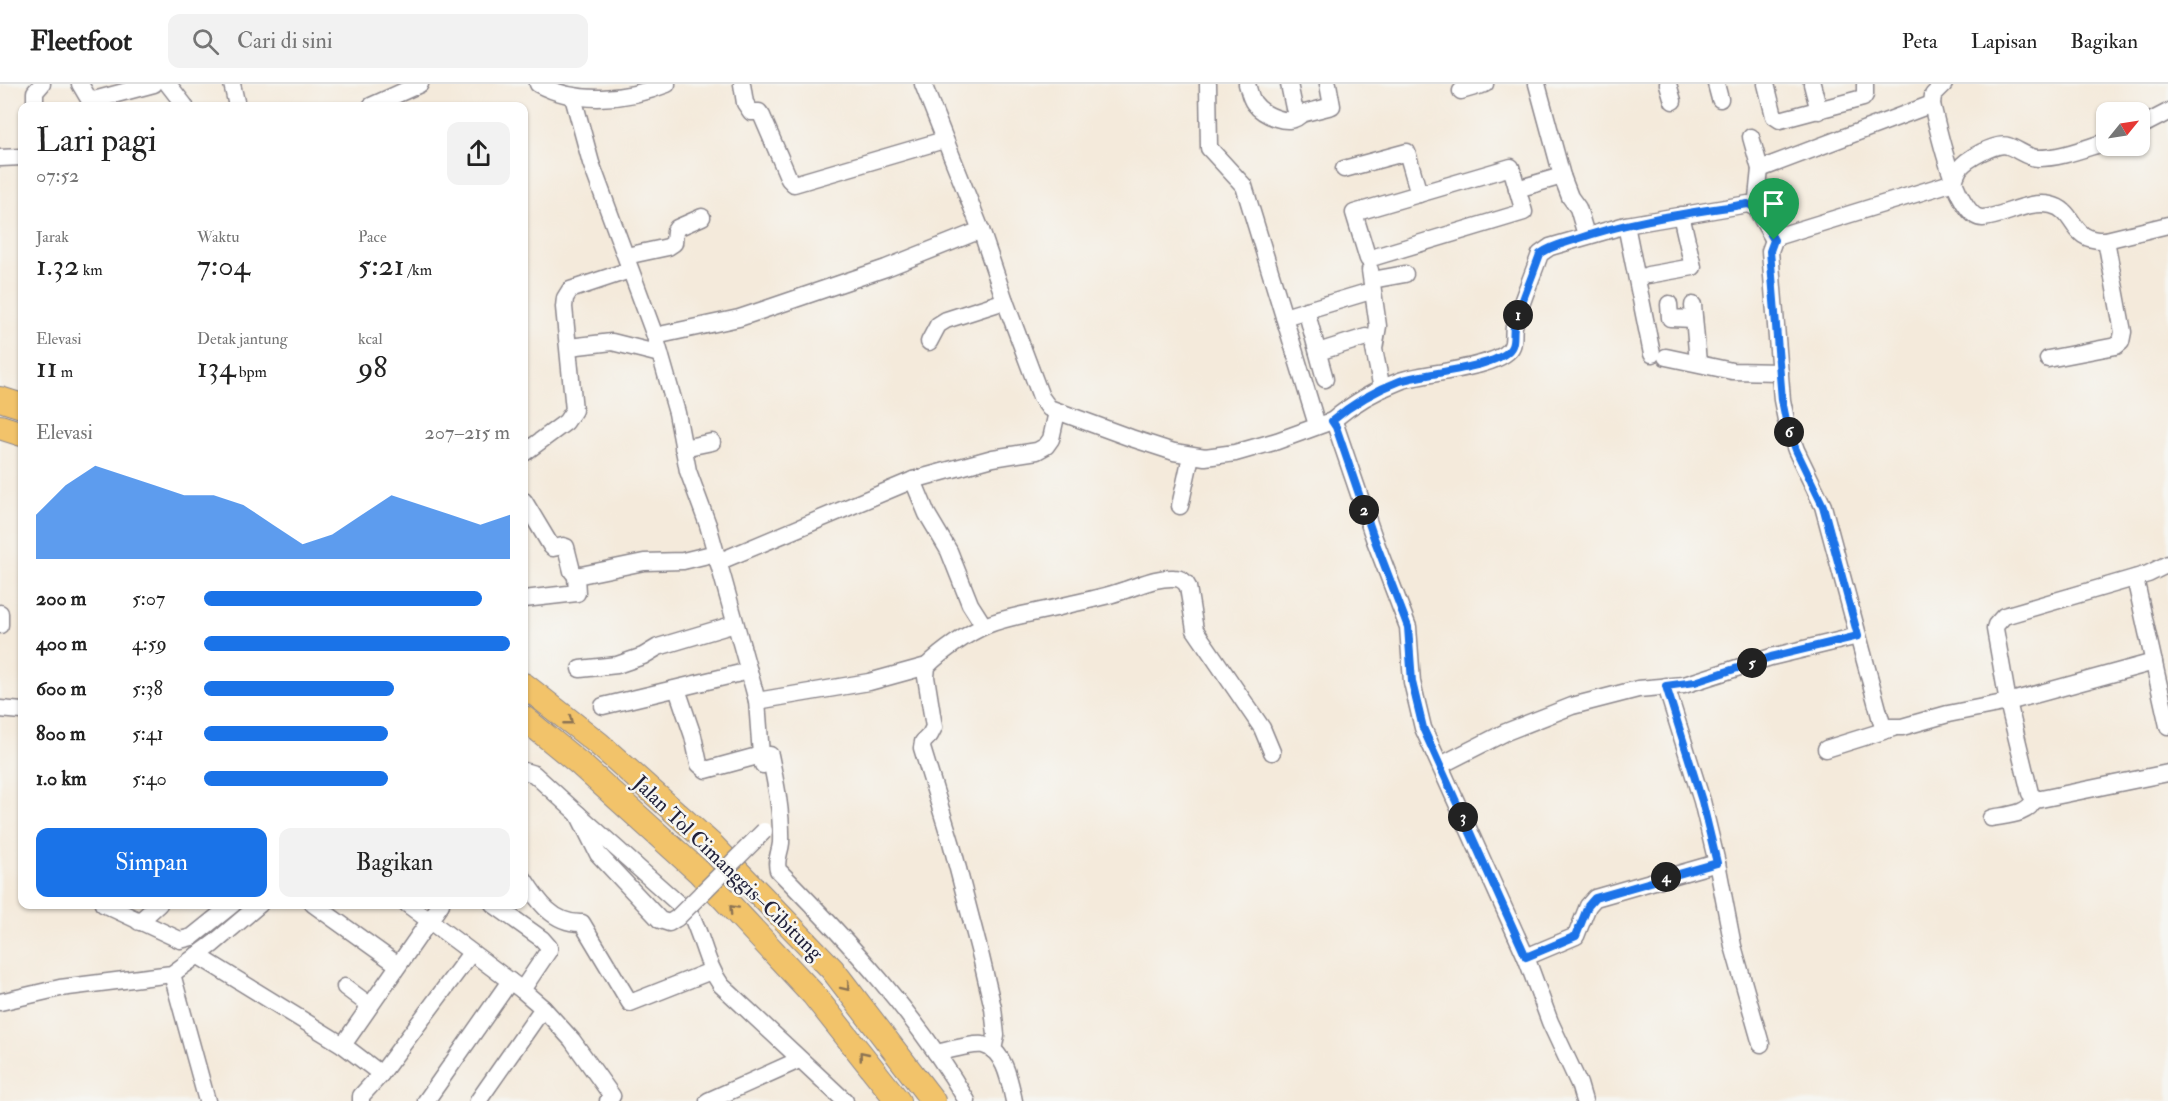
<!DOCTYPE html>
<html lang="id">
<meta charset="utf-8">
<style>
body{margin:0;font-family:"IM FELL Double Pica",serif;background:#f2f2f2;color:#222;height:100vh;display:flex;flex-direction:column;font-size:22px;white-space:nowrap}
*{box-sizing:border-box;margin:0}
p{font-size:20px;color:#767676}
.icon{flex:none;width:33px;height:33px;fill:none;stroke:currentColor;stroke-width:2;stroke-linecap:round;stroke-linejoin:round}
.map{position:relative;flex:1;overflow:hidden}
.details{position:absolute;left:18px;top:18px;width:510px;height:807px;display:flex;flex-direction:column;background:#fff;border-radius:12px;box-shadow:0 2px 4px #0004}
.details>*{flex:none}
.needle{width:39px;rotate:60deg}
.controls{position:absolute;left:2096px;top:18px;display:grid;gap:12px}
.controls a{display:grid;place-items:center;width:54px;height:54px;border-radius:12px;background:#fff;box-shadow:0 2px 4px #0004;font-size:30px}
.pin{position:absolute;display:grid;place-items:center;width:51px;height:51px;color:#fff;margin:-62px -26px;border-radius:50% 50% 50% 0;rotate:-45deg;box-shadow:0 0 6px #0007}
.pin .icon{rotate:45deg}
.km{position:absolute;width:30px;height:30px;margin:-15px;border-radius:50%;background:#222;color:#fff;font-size:16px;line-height:30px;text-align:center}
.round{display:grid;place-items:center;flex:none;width:63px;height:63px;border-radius:12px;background:#f2f2f2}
.headline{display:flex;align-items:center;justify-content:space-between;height:102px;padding:0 18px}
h1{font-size:33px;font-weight:600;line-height:45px}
.stats{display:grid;grid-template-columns:repeat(3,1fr);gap:9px;height:102px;padding:6px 18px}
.stats div{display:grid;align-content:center}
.stats b{font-size:30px;font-weight:600}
.stats small{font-size:16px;font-weight:400}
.stats p{font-size:16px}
.chart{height:168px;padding:12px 18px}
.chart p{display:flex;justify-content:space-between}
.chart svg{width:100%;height:108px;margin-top:6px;fill:#1a73e8;opacity:.7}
.button{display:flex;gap:12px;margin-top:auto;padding:12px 18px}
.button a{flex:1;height:69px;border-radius:12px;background:#1a73e8;color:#fff;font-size:24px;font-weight:600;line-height:69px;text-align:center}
.button a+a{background:#f2f2f2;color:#222}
ul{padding:0 18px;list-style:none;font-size:20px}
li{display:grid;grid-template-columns:96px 72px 1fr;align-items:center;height:45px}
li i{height:15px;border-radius:8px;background:#1a73e8}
header{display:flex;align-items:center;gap:36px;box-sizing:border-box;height:84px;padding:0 30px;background:#fff;border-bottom:2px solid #e0e0e0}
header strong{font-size:28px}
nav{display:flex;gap:33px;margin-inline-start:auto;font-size:21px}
.search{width:420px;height:54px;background:#f2f2f2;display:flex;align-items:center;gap:15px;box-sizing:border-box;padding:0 21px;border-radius:12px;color:#767676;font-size:22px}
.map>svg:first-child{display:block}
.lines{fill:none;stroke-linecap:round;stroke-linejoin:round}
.minor-casing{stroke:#8b868b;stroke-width:19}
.highway-casing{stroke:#8b868b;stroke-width:26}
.minor{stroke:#fff;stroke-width:16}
.highway{stroke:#f2c36a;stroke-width:24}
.minor-bridge-casing{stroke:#8b868b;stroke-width:19;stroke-linecap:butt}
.minor-bridge{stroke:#fff;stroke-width:16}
.oneway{stroke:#8a7252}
.route-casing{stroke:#fff;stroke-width:12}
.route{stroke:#1a73e8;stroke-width:8}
.labels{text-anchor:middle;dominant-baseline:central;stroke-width:5;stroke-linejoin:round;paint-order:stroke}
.street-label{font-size:21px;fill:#22223b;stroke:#f6f6f2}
</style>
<header>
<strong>Fleetfoot</strong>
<div class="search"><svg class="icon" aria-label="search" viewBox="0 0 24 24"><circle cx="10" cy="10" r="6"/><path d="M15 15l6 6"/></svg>Cari di sini</div>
<nav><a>Peta</a><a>Lapisan</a><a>Bagikan</a></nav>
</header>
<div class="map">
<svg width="2168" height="1017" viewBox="0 0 2168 1017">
<rect width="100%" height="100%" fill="#f6f6f2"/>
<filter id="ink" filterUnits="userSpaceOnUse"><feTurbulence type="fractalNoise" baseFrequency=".0167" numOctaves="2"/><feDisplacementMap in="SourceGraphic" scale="12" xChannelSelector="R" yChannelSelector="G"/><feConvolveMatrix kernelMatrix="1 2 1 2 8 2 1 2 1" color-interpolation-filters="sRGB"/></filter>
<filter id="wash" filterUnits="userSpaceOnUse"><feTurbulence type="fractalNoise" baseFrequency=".008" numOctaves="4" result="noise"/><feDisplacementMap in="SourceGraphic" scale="24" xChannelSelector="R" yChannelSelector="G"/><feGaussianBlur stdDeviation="1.35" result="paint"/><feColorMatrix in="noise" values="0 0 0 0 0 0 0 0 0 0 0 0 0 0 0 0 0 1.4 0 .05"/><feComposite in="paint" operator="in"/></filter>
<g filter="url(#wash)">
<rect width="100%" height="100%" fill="#f4eadb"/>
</g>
<g filter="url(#ink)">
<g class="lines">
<defs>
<g id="minor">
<path d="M80 0 90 17 154 0"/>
<path d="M168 0 185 22"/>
<path d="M232 0 237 22"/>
<path d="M538 0C577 21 627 16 667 0"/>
<path d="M742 0 745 19 751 28H759L762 32 789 95 794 100 944 56"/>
<path d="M923 0 981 146 1005 217 1041 313 1049 324 1131 354 1174 368 1205 373 1235 369 1277 357 1332 337 1336 343 1374 454 1408 543 1412 598 1423 644 1526 873 1550 938 1579 1000 1584 1017"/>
<path d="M1208 0 1209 64 1244 102 1317 341"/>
<path d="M1247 0C1249 6 1250 14 1254 19 1263 31 1290 44 1301 30"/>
<path d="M1289 0 1294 24 1301 30 1332 22 1328 0"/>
<path d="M1537 0 1562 92 1570 113 1578 124 1586 151"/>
<path d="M1668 0 1673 17"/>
<path d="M1716 0 1720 15"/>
<path d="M1766 0 1774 32 1780 36 1863 14 1865 11V0"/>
<path d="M1812 0 1819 27"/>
<path d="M1944 0 1933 11 1932 20C1937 41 1957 136 1983 134 2006 132 2027 116 2051 121 2078 127 2068 158 2106 156L2168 141"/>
<path d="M1461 7 1485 0"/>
<path d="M573 13 591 79 655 252 677 329 688 387 708 441 753 602 757 617 761 671H770C776 700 782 729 781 759 780 769 775 776 778 786 848 857 917 931 967 1017"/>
<path d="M35 22V8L42 0"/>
<path d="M371 22 420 0"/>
<path d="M2139 43 2168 28"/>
<path d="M1751 53 1760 85 1756 124"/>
<path d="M2106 58C2085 64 2061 74 2038 74 2027 74 2018 65 2008 62 1996 58 1966 75 1959 85 1957 89 1955 94 1954 98L1779 152 1774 156 1770 167 1782 316 1787 341 1796 366 1823 422 1882 640 1887 643H1902L1948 630 2008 618 2030 709 2036 716 2168 689"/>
<path d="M0 74 22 73"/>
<path d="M1511 83 1524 128 1368 175 1354 129Z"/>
<path d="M1344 85 1407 68 1419 110"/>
<path d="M1760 85 1932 20"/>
<path d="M1517 105 1562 92"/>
<path d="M1626 141 1652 270"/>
<path d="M626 172 668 163 674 159 675 147 677 144 702 133"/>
<path d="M1370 186 1378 242 1374 265 1382 305"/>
<path d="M1648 191 1693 183 1681 131"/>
<path d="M1372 196 1405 190"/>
<path d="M1669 220 1670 234 1694 235"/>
<path d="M1693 221 1698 279"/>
<path d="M1306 226 1325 295"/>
<path d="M1284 233 1364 209"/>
<path d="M655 252 739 234 766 225 886 184 981 146"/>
<path d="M929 258 938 241 946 236 1005 217"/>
<path d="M569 263 612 258 660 270"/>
<path d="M1318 268 1366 253"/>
<path d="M1666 273 1732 287 1780 288"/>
<path d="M2048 275 2116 262 2121 258 2123 248 2106 156"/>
<path d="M1332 337C1352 320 1376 306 1400 297 1421 289 1504 284 1512 262 1515 255 1512 246 1515 239 1522 216 1532 193 1540 170L1550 163 1626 141 1748 120 1756 124 1774 156"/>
<path d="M683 364 712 358"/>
<path d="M524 369 566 338 574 326 564 223 565 214 570 206 630 186"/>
<path d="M913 396 927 430 949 467 970 520 984 542"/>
<path d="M524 417 551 462 553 464 563 462 566 463 572 487 576 492"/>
<path d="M1180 422 1191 372"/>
<path d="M718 478 913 396 993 374 1037 367 1046 362 1051 355 1057 328"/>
<path d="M2135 494 2168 642"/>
<path d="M524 515 577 509 576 492 644 478 683 477 716 469"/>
<path d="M0 529V541"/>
<path d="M2154 578 2008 618 1995 545 1996 541 2004 532 2148 490 2168 480"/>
<path d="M580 585 617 581 643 572 658 563 735 540"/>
<path d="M1666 602 1702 717 1717 779 1733 862 1761 960"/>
<path d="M677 605 693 652 699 680 706 686 761 671 763 681"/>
<path d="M757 617 869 598 927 582"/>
<path d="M603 622 749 587"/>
<path d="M0 625 22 627"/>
<path d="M1826 665 1893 644"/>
<path d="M1441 681 1506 648 1572 622 1638 605 1684 601 1771 573 1858 552"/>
<path d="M524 687 534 690 578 730 598 770 660 836 669 839 677 834"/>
<path d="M578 730 691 831C703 855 706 880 721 901L845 1017"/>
<path d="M1991 734C2006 731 2029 731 2034 715"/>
<path d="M524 795C538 817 553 840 582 839L630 919 711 887"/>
<path d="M103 820 180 856 192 853 233 820"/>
<path d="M313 820 398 881"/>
<path d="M407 820 522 906 543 924 478 1017"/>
<path d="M493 820 542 855 549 863V866L522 906"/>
<path d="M139 838 159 820"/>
<path d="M197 871 343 961 381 990"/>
<path d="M1526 873 1576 852 1588 822 1595 814 1717 779"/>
<path d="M172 890 207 1017"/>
<path d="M345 903 369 921"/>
<path d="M0 918 60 904 172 890 213 860 260 820"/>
<path d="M543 924 572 956 612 1012 608 1017"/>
<path d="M343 961 441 820"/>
<path d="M993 966 996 951 993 924 981 873 951 758 922 664 923 658 930 651 934 643 926 593 927 582C942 567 968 549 987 541 1011 531 1038 529 1063 522 1084 517 1105 513 1125 506 1141 501 1157 493 1174 494 1181 494 1185 497 1188 503L1195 546 1262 644 1272 668"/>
<path d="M936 969C947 967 973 959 983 961 1005 966 1010 999 1014 1017"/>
<path d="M361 1017V1012L381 990 471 869"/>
<path d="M426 1017 510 897"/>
<path d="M708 1017 799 976"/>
</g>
<g id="highway">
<path d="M0 315 22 322"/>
<path d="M0 343 22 350"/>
<path d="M524 601 599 660 714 763 832 885 933 1017"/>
<path d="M524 634 580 680 699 788 813 910 898 1017"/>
</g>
</defs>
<use href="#minor" class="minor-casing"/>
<use href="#highway" class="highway-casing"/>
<use href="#minor" class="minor"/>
<use href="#highway" class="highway"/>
<defs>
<path id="minor-bridge" d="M677 834 764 747"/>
</defs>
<use href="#minor-bridge" class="minor-bridge-casing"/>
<use href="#minor-bridge" class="minor-bridge"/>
</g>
<defs><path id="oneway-chevron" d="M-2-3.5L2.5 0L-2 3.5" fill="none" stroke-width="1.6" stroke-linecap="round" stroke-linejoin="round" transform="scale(1.5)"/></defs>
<g class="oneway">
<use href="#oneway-chevron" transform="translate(569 637) rotate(38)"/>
<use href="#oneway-chevron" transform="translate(733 825) rotate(-133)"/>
<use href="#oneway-chevron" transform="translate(846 903) rotate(52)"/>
<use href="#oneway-chevron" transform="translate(863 971) rotate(-129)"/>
</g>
</g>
<g class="lines" filter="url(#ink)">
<defs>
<path id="route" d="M1748 120 1756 124 1774 156 1770 167 1782 316 1787 341 1796 366 1823 422 1858 552 1771 573 1695 598 1666 602 1702 717 1717 779 1595 814 1588 822 1576 852 1526 873 1423 644 1412 598 1408 543 1374 454 1336 343 1332 337C1352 320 1376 306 1400 297 1421 289 1504 284 1512 262 1515 255 1512 246 1515 239 1522 216 1532 193 1540 170 1551 162 1562 160 1574 156 1630 136 1690 129 1748 120Z"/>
</defs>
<use href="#route" class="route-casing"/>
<use href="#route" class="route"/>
</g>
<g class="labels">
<g class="street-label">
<text transform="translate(728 784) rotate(44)">Jalan Tol Cimanggis–Cibitung</text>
</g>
</g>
</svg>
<div class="controls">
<a><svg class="needle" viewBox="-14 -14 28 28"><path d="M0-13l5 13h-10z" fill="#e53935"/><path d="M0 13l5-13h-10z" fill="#767676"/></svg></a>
</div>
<div class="pin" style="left:1774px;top:156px;background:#1e9e55"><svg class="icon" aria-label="arrive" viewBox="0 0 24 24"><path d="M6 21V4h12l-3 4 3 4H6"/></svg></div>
<b class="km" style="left:1518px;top:231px">1</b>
<b class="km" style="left:1364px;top:426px">2</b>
<b class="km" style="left:1463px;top:733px">3</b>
<b class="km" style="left:1666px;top:793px">4</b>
<b class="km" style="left:1752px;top:579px">5</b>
<b class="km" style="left:1789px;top:348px">6</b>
<section class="details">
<div class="headline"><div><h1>Lari pagi</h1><p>07:52</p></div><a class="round"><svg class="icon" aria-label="share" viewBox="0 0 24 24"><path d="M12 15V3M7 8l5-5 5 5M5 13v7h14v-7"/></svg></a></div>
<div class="stats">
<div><p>Jarak</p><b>1.32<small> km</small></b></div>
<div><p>Waktu</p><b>7:04</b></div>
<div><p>Pace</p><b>5:21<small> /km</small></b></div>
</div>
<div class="stats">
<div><p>Elevasi</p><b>11<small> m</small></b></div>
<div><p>Detak jantung</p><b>134<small> bpm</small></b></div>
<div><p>kcal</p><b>98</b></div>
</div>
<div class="chart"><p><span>Elevasi</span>207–215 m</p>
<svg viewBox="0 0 160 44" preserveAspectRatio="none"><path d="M0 44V26L10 14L20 6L30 10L40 14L50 18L60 18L70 22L80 30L90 38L100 34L110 26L120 18L130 22L140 26L150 30L160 26V44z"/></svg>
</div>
<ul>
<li><b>200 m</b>5:07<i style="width:91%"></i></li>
<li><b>400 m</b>4:59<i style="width:100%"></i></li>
<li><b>600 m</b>5:38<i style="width:62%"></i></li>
<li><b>800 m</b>5:41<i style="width:60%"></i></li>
<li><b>1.0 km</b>5:40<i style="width:60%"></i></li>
</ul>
<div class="button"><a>Simpan</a><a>Bagikan</a></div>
</section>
</div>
